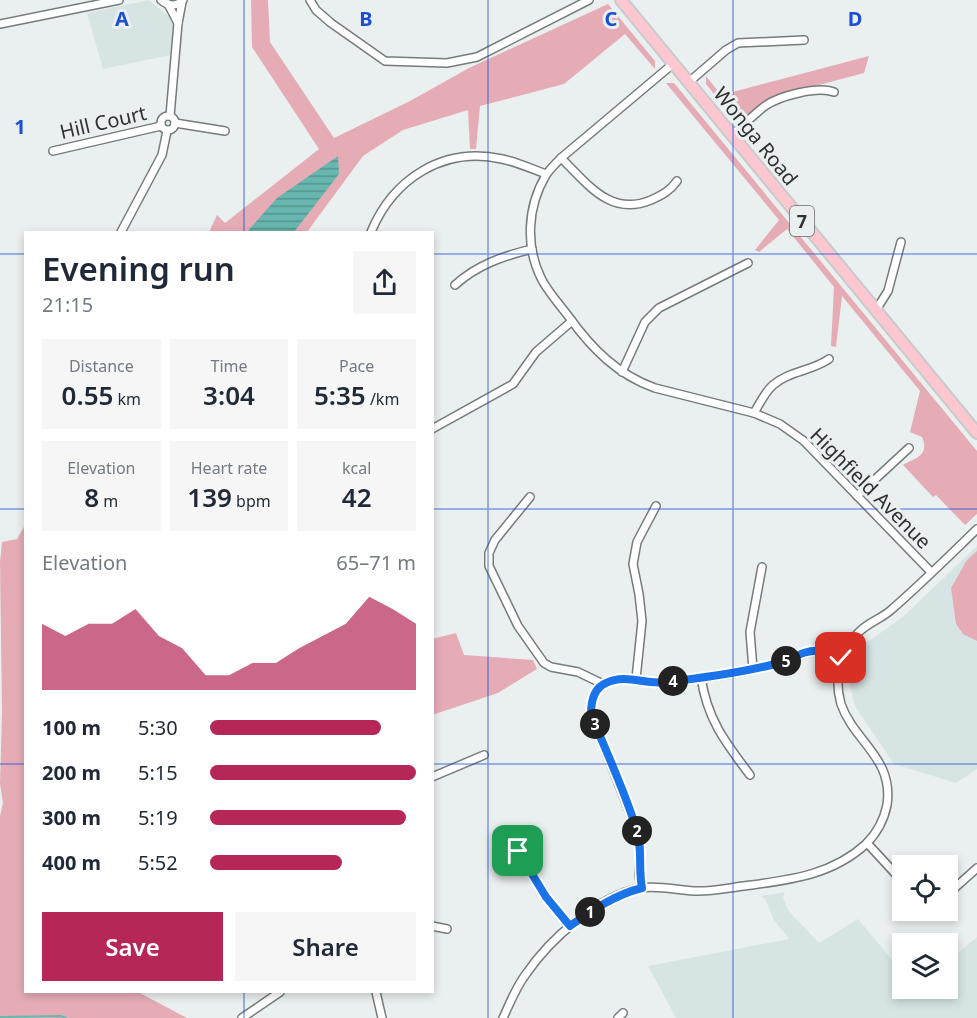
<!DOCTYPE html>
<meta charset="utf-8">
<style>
body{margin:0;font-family:"Noto Sans",sans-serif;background:#f6f6f7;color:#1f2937;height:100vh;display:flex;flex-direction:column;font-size:22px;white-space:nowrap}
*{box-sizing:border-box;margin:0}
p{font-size:20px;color:#747a83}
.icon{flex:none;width:33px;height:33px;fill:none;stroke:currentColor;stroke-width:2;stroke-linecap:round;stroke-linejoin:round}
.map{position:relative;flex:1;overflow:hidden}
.panel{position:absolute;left:24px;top:231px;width:410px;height:762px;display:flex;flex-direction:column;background:#fff;border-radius:0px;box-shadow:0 3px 9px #0003}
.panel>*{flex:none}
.buttons{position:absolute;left:892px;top:855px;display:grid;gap:12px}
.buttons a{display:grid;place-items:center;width:66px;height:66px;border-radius:0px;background:#fff;box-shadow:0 3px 9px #0003;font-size:30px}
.pin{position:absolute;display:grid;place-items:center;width:51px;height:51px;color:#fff;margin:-26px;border-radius:12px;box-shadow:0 3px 9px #0006}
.km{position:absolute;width:30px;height:30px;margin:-15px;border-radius:50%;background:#222;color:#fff;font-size:16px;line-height:30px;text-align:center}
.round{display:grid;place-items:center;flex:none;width:63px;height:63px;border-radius:0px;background:#f6f6f7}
.headline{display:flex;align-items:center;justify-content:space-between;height:102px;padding:0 18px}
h1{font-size:33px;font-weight:600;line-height:45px}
.stats{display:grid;grid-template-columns:repeat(3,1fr);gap:9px;height:102px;padding:6px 18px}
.stats div{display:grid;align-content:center;border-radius:0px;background:#f6f6f7;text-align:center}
.stats b{font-size:26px;font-weight:600}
.stats small{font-size:16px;font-weight:400}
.stats p{font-size:16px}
.chart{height:168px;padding:12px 18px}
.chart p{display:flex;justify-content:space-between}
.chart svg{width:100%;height:108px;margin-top:6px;fill:#b62758;opacity:.7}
.action{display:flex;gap:12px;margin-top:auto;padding:12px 18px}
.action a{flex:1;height:69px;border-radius:0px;background:#b62758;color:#fff;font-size:24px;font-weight:600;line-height:69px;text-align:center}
.action a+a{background:#f6f6f7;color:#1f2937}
ul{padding:0 18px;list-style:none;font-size:20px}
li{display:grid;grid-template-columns:96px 72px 1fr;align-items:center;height:45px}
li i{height:15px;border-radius:8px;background:#b62758}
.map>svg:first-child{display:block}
.built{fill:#d6e5e4}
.park{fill:#e5acb6}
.water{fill:url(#water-rules)}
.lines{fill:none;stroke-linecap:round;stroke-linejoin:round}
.stream{stroke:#67b6af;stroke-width:2}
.minor-casing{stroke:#767b7b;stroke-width:10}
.primary-casing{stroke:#c9caca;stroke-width:14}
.minor{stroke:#fff;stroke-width:7}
.primary{stroke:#fcc7d1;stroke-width:10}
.route-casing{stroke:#fff;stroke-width:12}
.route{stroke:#1a73e8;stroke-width:8}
.grid{fill:none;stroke:#1d4ed8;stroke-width:1.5;stroke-opacity:0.55}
.labels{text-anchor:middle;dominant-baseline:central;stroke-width:6;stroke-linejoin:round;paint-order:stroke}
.shield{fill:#eaf0ef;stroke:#686b6b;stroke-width:1.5}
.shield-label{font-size:18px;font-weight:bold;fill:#303232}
.street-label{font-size:20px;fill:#303232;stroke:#eaf0ef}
.grid-label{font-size:20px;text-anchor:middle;font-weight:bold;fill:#1d4ed8;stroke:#eaf0ef;stroke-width:6;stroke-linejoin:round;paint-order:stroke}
</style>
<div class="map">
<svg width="977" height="1018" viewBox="0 0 977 1018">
<defs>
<pattern id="water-rules" width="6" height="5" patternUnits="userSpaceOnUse" patternTransform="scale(1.5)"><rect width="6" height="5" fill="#67b6af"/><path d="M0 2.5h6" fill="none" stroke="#55958f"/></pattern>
</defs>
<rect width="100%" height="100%" fill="#eaf0ef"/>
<g class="built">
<path d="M149 0 173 20 170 55 103 69 87 13Z"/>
<path d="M977 546V769L956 783 894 764 855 706 850 687V677L854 659 866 643 903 617Z"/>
<path d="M785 892 783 897 788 910 819 943 858 919 903 973V988H948V961L977 937V1018H676L648 966 789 939 774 920 765 899 761 896Z"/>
</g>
<g class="park">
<path d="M251 0H268L270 42 334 138 410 101 469 68 608 4 655 61V69L625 34 564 84 480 106 476 149H470L468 110 403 130 363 156 307 232H209L217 215 225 223 319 149 252 47Z"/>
<path d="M869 56 864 73 770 98 738 124 706 84V76L721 95Z"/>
<path d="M666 83H674L977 451V514L965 525 936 495 933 497 903 465C915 458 930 456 922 437L910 432 920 391 842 296 836 347 831 346 834 287 787 229 759 252 755 250 779 220Z"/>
<path d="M25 525 26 992H138L187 1018H0V816L3 803 0 784 2 712 0 562 2 542 17 539Z"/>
<path d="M977 551V641L963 634 956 624 951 588 967 560Z"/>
<path d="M456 633 464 655 533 660 537 669 498 693 432 715V639Z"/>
</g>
<path class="water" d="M338 156 339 174 294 232H247L277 198Z"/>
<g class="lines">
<path class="stream" d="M0 1017 61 1016 66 1018"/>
<defs>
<g id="minor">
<path d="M161 0C168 6 177 7 183 0"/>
<path d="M310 0 316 10 331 23 385 61 447 63 477 57 589 0"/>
<path d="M168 4 178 23"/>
<path d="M0 24 119 0"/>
<path d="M674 63 561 158C556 163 550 169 546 175 527 207 525 247 542 280 549 293 560 305 569 317 592 349 618 375 655 388L754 413 780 424 804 441 931 572"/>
<path d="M689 82 726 50 738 43 804 40"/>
<circle cx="168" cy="123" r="7"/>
<path d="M170 116 178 23 182 2"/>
<path d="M175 123 225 131"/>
<path d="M732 135C743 126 753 115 765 106 779 96 817 86 834 92"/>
<path d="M53 151 161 126"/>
<path d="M561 158C588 184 610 217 651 200 662 195 670 191 677 181"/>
<path d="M121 232 162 155 167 131"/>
<path d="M371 232C393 179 443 146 502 159 517 162 532 169 546 174"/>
<path d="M455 285C477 265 503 256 532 249"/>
<path d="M876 310 888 291 901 242"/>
<path d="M622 372 645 322 659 308 748 263"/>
<path d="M754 413C760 403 765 392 773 385 789 371 812 371 829 359"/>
<path d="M432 429 513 384 536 352 572 321"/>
<path d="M857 496 909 448"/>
<path d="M530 497 495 540 489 553V566L518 626 544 663 551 667 578 672 603 684"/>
<path d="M753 669 750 632 762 567"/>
<path d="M701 677C707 719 725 742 750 775"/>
<path d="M636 679 642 621 639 594 633 564 637 542 656 506"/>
<path d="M432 777 484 755"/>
<path d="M867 843 903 882"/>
<path d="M518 851 546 897 570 926"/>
<path d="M641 888 639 875 640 850 636 828 591 714C591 702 594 689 605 683 625 673 644 684 664 682 698 680 743 673 776 664 790 661 801 653 815 651 823 650 834 656 841 658"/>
<path d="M948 894 977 868"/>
<path d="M432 926 447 929"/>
<path d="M376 992 382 1018"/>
<path d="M242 1018 280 992"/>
<path d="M503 1018C510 1003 516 987 526 974 550 939 597 897 640 888 659 885 675 890 694 891 711 892 727 888 744 886 788 880 831 876 866 844 877 833 884 820 887 805 894 758 854 742 841 704 837 690 837 674 841 660 844 649 850 641 858 633 867 623 881 619 891 610 921 584 949 556 977 529"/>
<path d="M618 1018 623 1013"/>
</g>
<path id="primary" d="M621 0 977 433"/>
</defs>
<use href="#minor" class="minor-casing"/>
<use href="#primary" class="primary-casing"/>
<use href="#minor" class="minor"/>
<use href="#primary" class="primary"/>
</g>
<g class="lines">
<defs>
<path id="route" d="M518 851 546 897 570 926C593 910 614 895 642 888 638 868 643 847 636 828 624 789 606 752 591 714 591 702 594 688 606 683 626 673 645 685 665 682 702 678 739 673 775 664 789 661 804 649 819 651 826 652 834 656 841 658"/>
</defs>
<use href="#route" class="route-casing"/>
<use href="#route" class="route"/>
</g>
<path class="grid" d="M244 0V232M488 0V1018M733 0V1018M0 254H26M432 254H977M0 509H26M432 509H977M0 764H26M432 764H977M244 992V1018"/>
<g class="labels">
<rect class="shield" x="790" y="206" width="24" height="30" rx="4.5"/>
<g class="shield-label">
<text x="802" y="221">7</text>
</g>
<g class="street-label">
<text transform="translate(103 122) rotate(-13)">Hill Court</text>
<text transform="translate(756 136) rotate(51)">Wonga Road</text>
<text transform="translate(871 488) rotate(45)">Highfield Avenue</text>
</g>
</g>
<g class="grid-label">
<text x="122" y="26">A</text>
<text x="366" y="26">B</text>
<text x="611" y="26">C</text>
<text x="855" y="26">D</text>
<text x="20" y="134">1</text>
</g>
</svg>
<div class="buttons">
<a><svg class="icon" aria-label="locate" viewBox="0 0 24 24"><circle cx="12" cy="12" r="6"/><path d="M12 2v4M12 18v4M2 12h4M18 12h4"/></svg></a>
<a><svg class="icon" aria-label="layers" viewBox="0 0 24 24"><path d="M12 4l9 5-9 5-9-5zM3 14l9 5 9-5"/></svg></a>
</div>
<div class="pin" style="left:518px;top:851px;background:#1e9e55"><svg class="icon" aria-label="arrive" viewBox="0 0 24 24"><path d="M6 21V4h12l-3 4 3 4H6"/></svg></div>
<div class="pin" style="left:841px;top:658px;background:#d93025"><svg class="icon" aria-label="check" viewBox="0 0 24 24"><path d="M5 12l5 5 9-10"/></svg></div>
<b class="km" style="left:590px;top:912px">1</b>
<b class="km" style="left:637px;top:831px">2</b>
<b class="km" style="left:595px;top:724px">3</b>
<b class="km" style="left:673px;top:681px">4</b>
<b class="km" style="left:786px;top:661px">5</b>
<section class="panel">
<div class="headline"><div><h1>Evening run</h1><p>21:15</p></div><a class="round"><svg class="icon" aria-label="share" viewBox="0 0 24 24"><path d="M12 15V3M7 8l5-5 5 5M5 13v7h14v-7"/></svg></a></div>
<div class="stats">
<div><p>Distance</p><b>0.55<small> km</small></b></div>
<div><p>Time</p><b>3:04</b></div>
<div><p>Pace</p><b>5:35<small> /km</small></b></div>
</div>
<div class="stats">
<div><p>Elevation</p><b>8<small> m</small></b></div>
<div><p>Heart rate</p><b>139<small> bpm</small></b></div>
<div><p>kcal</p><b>42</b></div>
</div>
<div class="chart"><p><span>Elevation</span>65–71 m</p>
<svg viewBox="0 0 160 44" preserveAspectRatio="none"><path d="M0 44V17L10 22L20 17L30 17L40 11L50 22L60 27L70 38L80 38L90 33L100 33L110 27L120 22L130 17L140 6L150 11L160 17V44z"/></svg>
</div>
<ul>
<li><b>100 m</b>5:30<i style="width:83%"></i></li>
<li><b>200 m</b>5:15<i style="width:100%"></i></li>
<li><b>300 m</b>5:19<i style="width:95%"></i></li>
<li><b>400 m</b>5:52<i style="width:64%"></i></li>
</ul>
<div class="action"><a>Save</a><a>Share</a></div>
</section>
</div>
